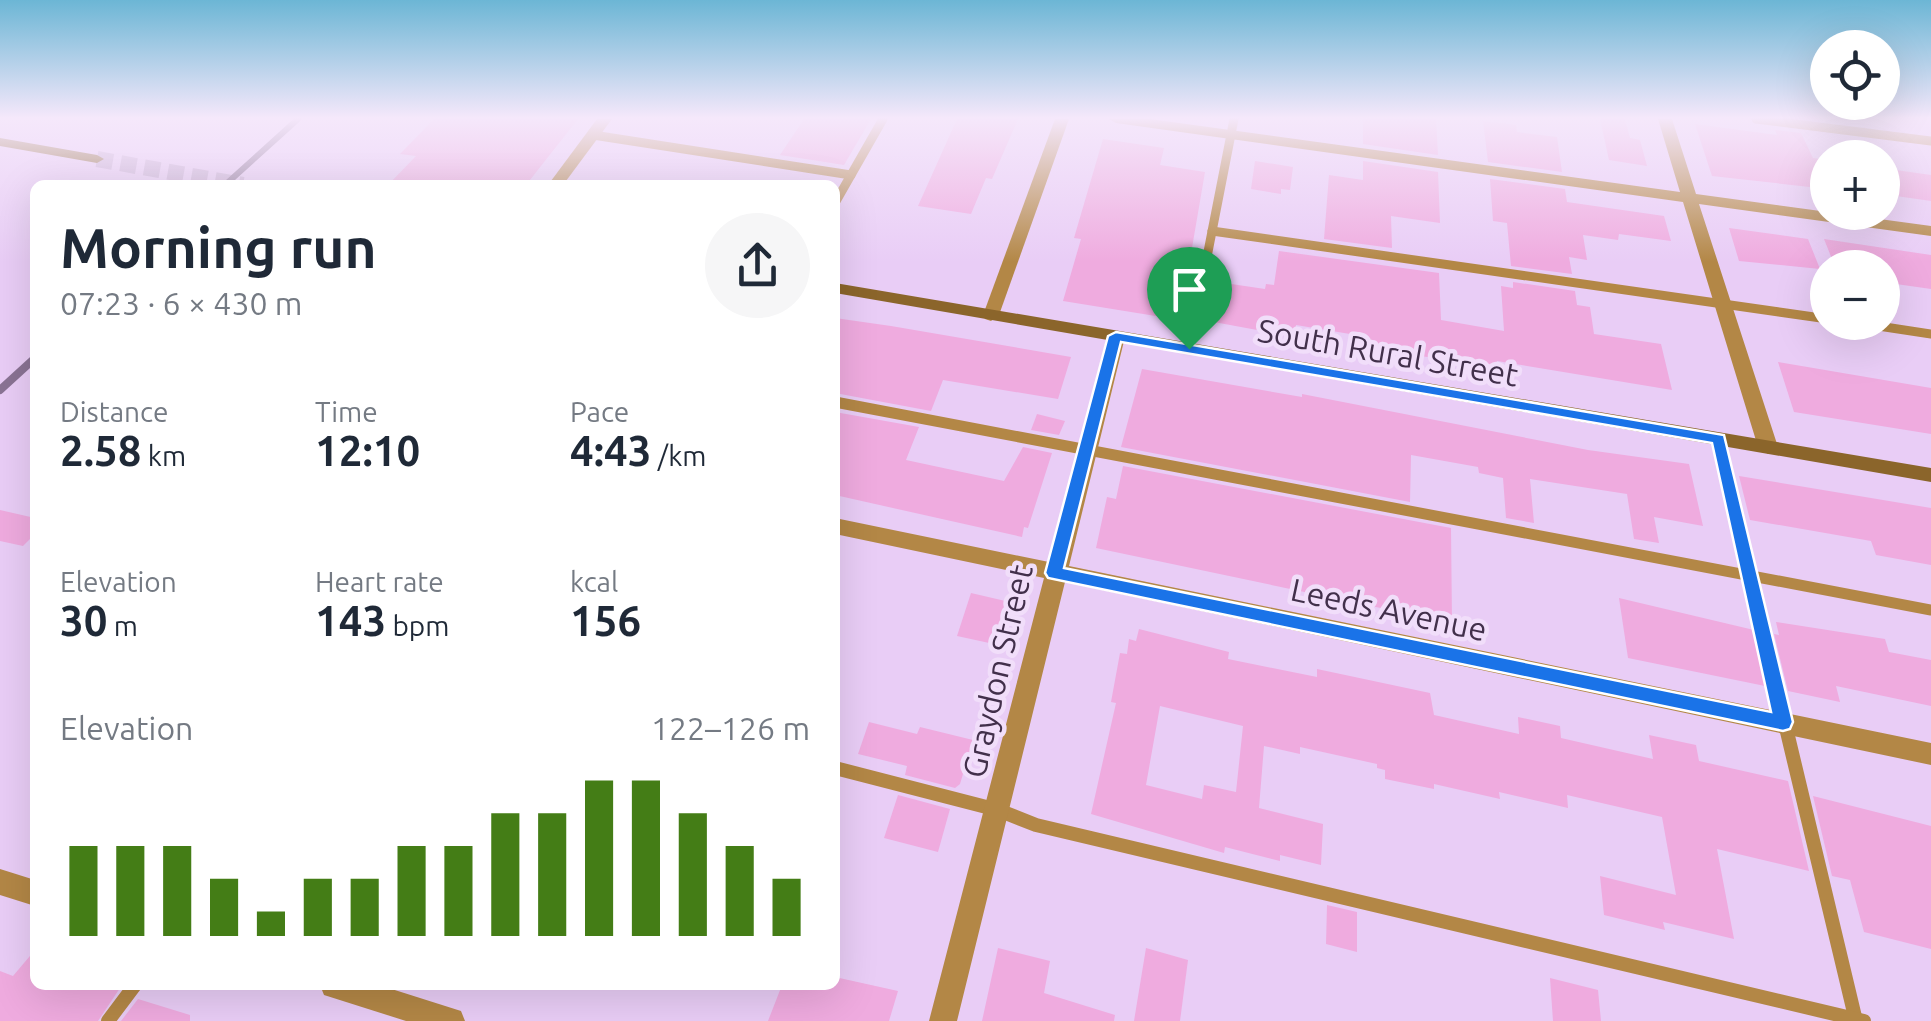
<!DOCTYPE html>
<meta charset="utf-8">
<style>
body{margin:0;font-family:Ubuntu,sans-serif;background:#f6f6f7;color:#1f2937;height:100vh;display:flex;flex-direction:column;font-size:38px;white-space:nowrap}
*{box-sizing:border-box;margin:0}
p{font-size:32px;color:#747a83}
.icon{flex:none;width:55px;height:55px;fill:none;stroke:currentColor;stroke-width:2;stroke-linecap:round;stroke-linejoin:round}
.map{position:relative;flex:1;overflow:hidden}
.details{position:absolute;left:30px;top:180px;width:810px;height:810px;display:flex;flex-direction:column;background:#fff;border-radius:15px;box-shadow:0 10px 40px #0002}
.details>*{flex:none}
.buttons{position:absolute;left:1810px;top:30px;display:grid;gap:20px}
.buttons a{display:grid;place-items:center;width:90px;height:90px;border-radius:50%;background:#fff;box-shadow:0 10px 40px #0002;font-size:50px}
.pin{position:absolute;display:grid;place-items:center;width:85px;height:85px;color:#fff;margin:-102px -42px;border-radius:50% 50% 50% 0;rotate:-45deg;box-shadow:0 0 10px #0007}
.pin .icon{rotate:45deg}
.round{display:grid;place-items:center;flex:none;width:105px;height:105px;border-radius:52px;background:#f6f6f7}
.summary{display:flex;align-items:center;justify-content:space-between;height:170px;padding:0 30px}
h1{font-size:55px;font-weight:700;line-height:75px}
.figures{display:grid;grid-template-columns:repeat(3,1fr);gap:15px;height:170px;padding:10px 30px}
.figures div{display:grid;align-content:center}
.figures b{font-size:42px;font-weight:700}
.figures small{font-size:28px;font-weight:400}
.figures p{font-size:28px}
.chart{height:280px;padding:20px 30px}
.chart p{display:flex;justify-content:space-between}
.chart svg{width:100%;height:180px;margin-top:10px;stroke:#447d16;stroke-width:6}
.map>svg:first-child{display:block}
.building{fill:#efabdf;fill-rule:evenodd}
.lines{fill:none;stroke-linecap:round;stroke-linejoin:round}
.secondary-tunnel{stroke:#c8aed4;stroke-width:16;stroke-dasharray:16 8;stroke-linecap:butt}
.lane-far2{stroke:#b38746;stroke-width:9}
.lane-far1{stroke:#b38746;stroke-width:11}
.lane{stroke:#b38746;stroke-width:14}
.street{fill:#b38746;fill-rule:evenodd}
.secondary{fill:#8b652b;fill-rule:evenodd}
.rail-far1{stroke:#8a7394;stroke-width:6}
.rail{stroke:#8a7394;stroke-width:8}
.route{fill:#1a73e8;stroke:#fff;stroke-width:2.5;fill-rule:evenodd}
.labels{text-anchor:middle;dominant-baseline:central;stroke-width:9;stroke-linejoin:round;paint-order:stroke}
.street-label{font-size:32px;fill:#42304b;stroke:#f1defa}
</style>
<div class="map">
<svg width="1931" height="1021" viewBox="0 0 1931 1021">
<rect width="100%" height="100%" fill="#e9cdf6"/>
<g class="building">
<path d="M434 119H578L526 185H388L416 156 400 154Z"/>
<path d="M804 119H871L844 165 780 155Z"/>
<path d="M957 119H1018L992 179 986 178 971 214 918 206Z"/>
<path d="M1363 119H1436L1438 155 1363 144Z"/>
<path d="M1600 119H1625L1630 138 1640 140 1647 166 1609 160Z"/>
<path d="M1483 121 1516 125 1517 132 1557 137 1562 172 1488 162Z"/>
<path d="M1695 124 1777 135 1775 130 1801 133 1813 158 1828 160V189L1712 176Z"/>
<path d="M1103 139 1164 148 1160 165 1205 172 1187 277 1195 278 1187 317 1169 314 1168 318 1063 301 1081 239 1074 238Z"/>
<path d="M1255 161 1293 167 1290 190 1281 189V194L1251 189Z"/>
<path d="M1363 161 1438 172 1440 223 1391 216 1392 248 1324 239 1329 175 1363 180Z"/>
<path d="M1882 168 1931 175V201L1882 194Z"/>
<path d="M1490 179 1565 189 1567 202 1664 216 1671 241 1619 234 1618 240 1583 235 1587 260 1569 257 1572 274 1511 266 1507 223 1493 221Z"/>
<path d="M1729 228 1808 239 1820 269 1739 261Z"/>
<path d="M1824 239 1931 255V289L1889 283 1882 268 1834 264Z"/>
<path d="M1279 251 1439 273 1441 320 1504 331 1501 286 1513 288V282L1575 291 1577 305 1590 307 1594 334 1661 344 1672 390 1497 361V365L1447 360 1362 347V336L1296 325 1295 337 1203 320 1211 281 1265 289 1266 284 1274 285Z"/>
<path d="M835 318 891 326 1071 357 1058 399 943 380 931 411 835 393Z"/>
<path d="M1778 362 1931 388V434L1794 412Z"/>
<path d="M1142 369 1302 397V394L1588 450 1689 464 1703 526 1654 517 1659 543 1634 539 1627 494 1530 479 1534 523 1506 518 1503 478 1479 473 1478 467 1411 455 1410 502 1121 447Z"/>
<path d="M835 412 919 427 906 460 1004 481 1023 447 1052 453 1028 528 1024 527 1022 537 835 495Z"/>
<path d="M1037 414 1065 421 1059 435 1031 430Z"/>
<path d="M1123 466 1451 528 1452 623 1096 548 1107 497 1116 499Z"/>
<path d="M1739 476 1931 508V565L1876 555 1871 541 1750 520Z"/>
<path d="M0 510 35 518V534L23 546 0 541Z"/>
<path d="M971 593 1014 603 1003 646 957 636Z"/>
<path d="M1619 598 1754 630 1765 686 1628 658Z"/>
<path d="M1776 622 1885 639 1889 652 1931 660V706L1836 686 1840 702 1788 691 1774 634 1779 635Z"/>
<path d="M1139 629 1229 652 1228 659 1317 677V669L1430 693 1434 715 1519 734 1518 717 1560 726 1561 738 1653 759 1649 735 1696 745 1699 761 1788 781 1809 871 1717 849 1734 939 1663 922 1665 930 1604 915 1600 876 1676 895 1662 817 1567 795 1568 808 1499 792 1500 799 1434 784V789L1385 779V770L1377 768V764L1300 747V754L1264 746 1259 808 1323 824 1321 865 1280 855V861L1225 847 1224 853 1091 814 1116 703 1111 702 1120 653 1127 654 1129 639 1136 641ZM1160 706 1243 726 1236 792 1204 785 1202 799 1146 785Z"/>
<path d="M869 722 917 734 920 727 973 740 960 784 955 788 905 775 907 766 858 754Z"/>
<path d="M898 795 950 809 938 852 884 838Z"/>
<path d="M1813 796 1931 826V949L1864 932 1850 880 1832 876Z"/>
<path d="M1327 905 1357 912V952L1326 944Z"/>
<path d="M998 948 1050 961 1044 993 1115 1015 1114 1021H982Z"/>
<path d="M1146 948 1188 960 1180 1021H1134Z"/>
<path d="M35 950V985H122L98 1021H0V971L13 976Z"/>
<path d="M835 977 898 991 889 1021H768L782 985H835Z"/>
<path d="M1550 978 1598 990 1601 1021H1553Z"/>
<path d="M138 999 190 1015V1021H121Z"/>
</g>
<g class="lines">
<path class="secondary-tunnel" d="M97 159 243 185"/>
<g class="lane-far2">
<path d="M1756 119 1931 141"/>
<path d="M593 135 851 175"/>
<path d="M835 203 883 119"/>
<path d="M1212 231 1828 319"/>
<path d="M1852 322 1931 334"/>
<path d="M1189 349 1234 119"/>
</g>
<g class="lane-far1">
<path d="M835 402 1931 610"/>
<path d="M1718 439 1768 650"/>
</g>
<g class="lane">
<path d="M1767 648 1856 1021"/>
<path d="M835 768 998 810 1036 825 1864 1021"/>
<path d="M108 1021 135 985"/>
</g>
<g class="street">
<path d="M597 119H612L563 185H548Z"/>
<path d="M1055 119H1069L999 315 991 321 985 319 983 315Z"/>
<path d="M1109 119H1150L1680 192 1658 119H1672L1696 194 1931 226V236L1699 204 1778 447 1768 454 1758 447 1683 202 1116 123Z"/>
<path d="M1116 331 1125 337 1069 566 1931 743V765L1065 582 957 1021H929L1044 578 835 534V518L1049 562 1107 337Z"/>
<path d="M0 869 35 880V906L0 895Z"/>
<path d="M320 985H379L461 1011 465 1021H406L324 995Z"/>
</g>
<g class="secondary">
<path d="M0 138 97 155 104 159 97 163 0 146Z"/>
<path d="M835 283 1931 468V482L835 293Z"/>
</g>
<path class="rail-far1" d="M225 185 298 119"/>
<path class="rail" d="M0 390 35 358"/>
</g>
<linearGradient id="sky" x2="0" y2="1"><stop stop-color="#6cb6d5"/><stop offset="0.45" stop-color="#f5e8fb"/><stop offset="1" stop-color="#f5e8fb" stop-opacity="0"/></linearGradient>
<rect width="1931" height="262" fill="url(#sky)"/>
<path class="route" d="M1116 332 1724 435 1793 722 1790 729 1783 731 1048 578 1045 573 1108 336ZM1121 342 1712 443 1771 712 1064 568Z"/>
<g class="labels">
<g class="street-label">
<text transform="translate(1388 352) rotate(10)">South Rural Street</text>
<text transform="translate(1389 609) rotate(12)">Leeds Avenue</text>
<text transform="translate(997 671) rotate(-77)">Graydon Street</text>
</g>
</g>
</svg>
<div class="buttons">
<a><svg class="icon" aria-label="locate" viewBox="0 0 24 24"><circle cx="12" cy="12" r="6"/><path d="M12 2v4M12 18v4M2 12h4M18 12h4"/></svg></a>
<a>+</a>
<a>−</a>
</div>
<div class="pin" style="left:1189px;top:349px;background:#1e9e55"><svg class="icon" aria-label="arrive" viewBox="0 0 24 24"><path d="M6 21V4h12l-3 4 3 4H6"/></svg></div>
<section class="details">
<div class="summary"><div><h1>Morning run</h1><p>07:23 · 6 × 430 m</p></div><a class="round"><svg class="icon" aria-label="share" viewBox="0 0 24 24"><path d="M12 15V3M7 8l5-5 5 5M5 13v7h14v-7"/></svg></a></div>
<div class="figures">
<div><p>Distance</p><b>2.58<small> km</small></b></div>
<div><p>Time</p><b>12:10</b></div>
<div><p>Pace</p><b>4:43<small> /km</small></b></div>
</div>
<div class="figures">
<div><p>Elevation</p><b>30<small> m</small></b></div>
<div><p>Heart rate</p><b>143<small> bpm</small></b></div>
<div><p>kcal</p><b>156</b></div>
</div>
<div class="chart"><p><span>Elevation</span>122–126 m</p>
<svg viewBox="0 0 160 44" preserveAspectRatio="none"><path d="M5 44V22M15 44V22M25 44V22M35 44V30M45 44V38M55 44V30M65 44V30M75 44V22M85 44V22M95 44V14M105 44V14M115 44V6M125 44V6M135 44V14M145 44V22M155 44V30"/></svg>
</div>
</section>
</div>
